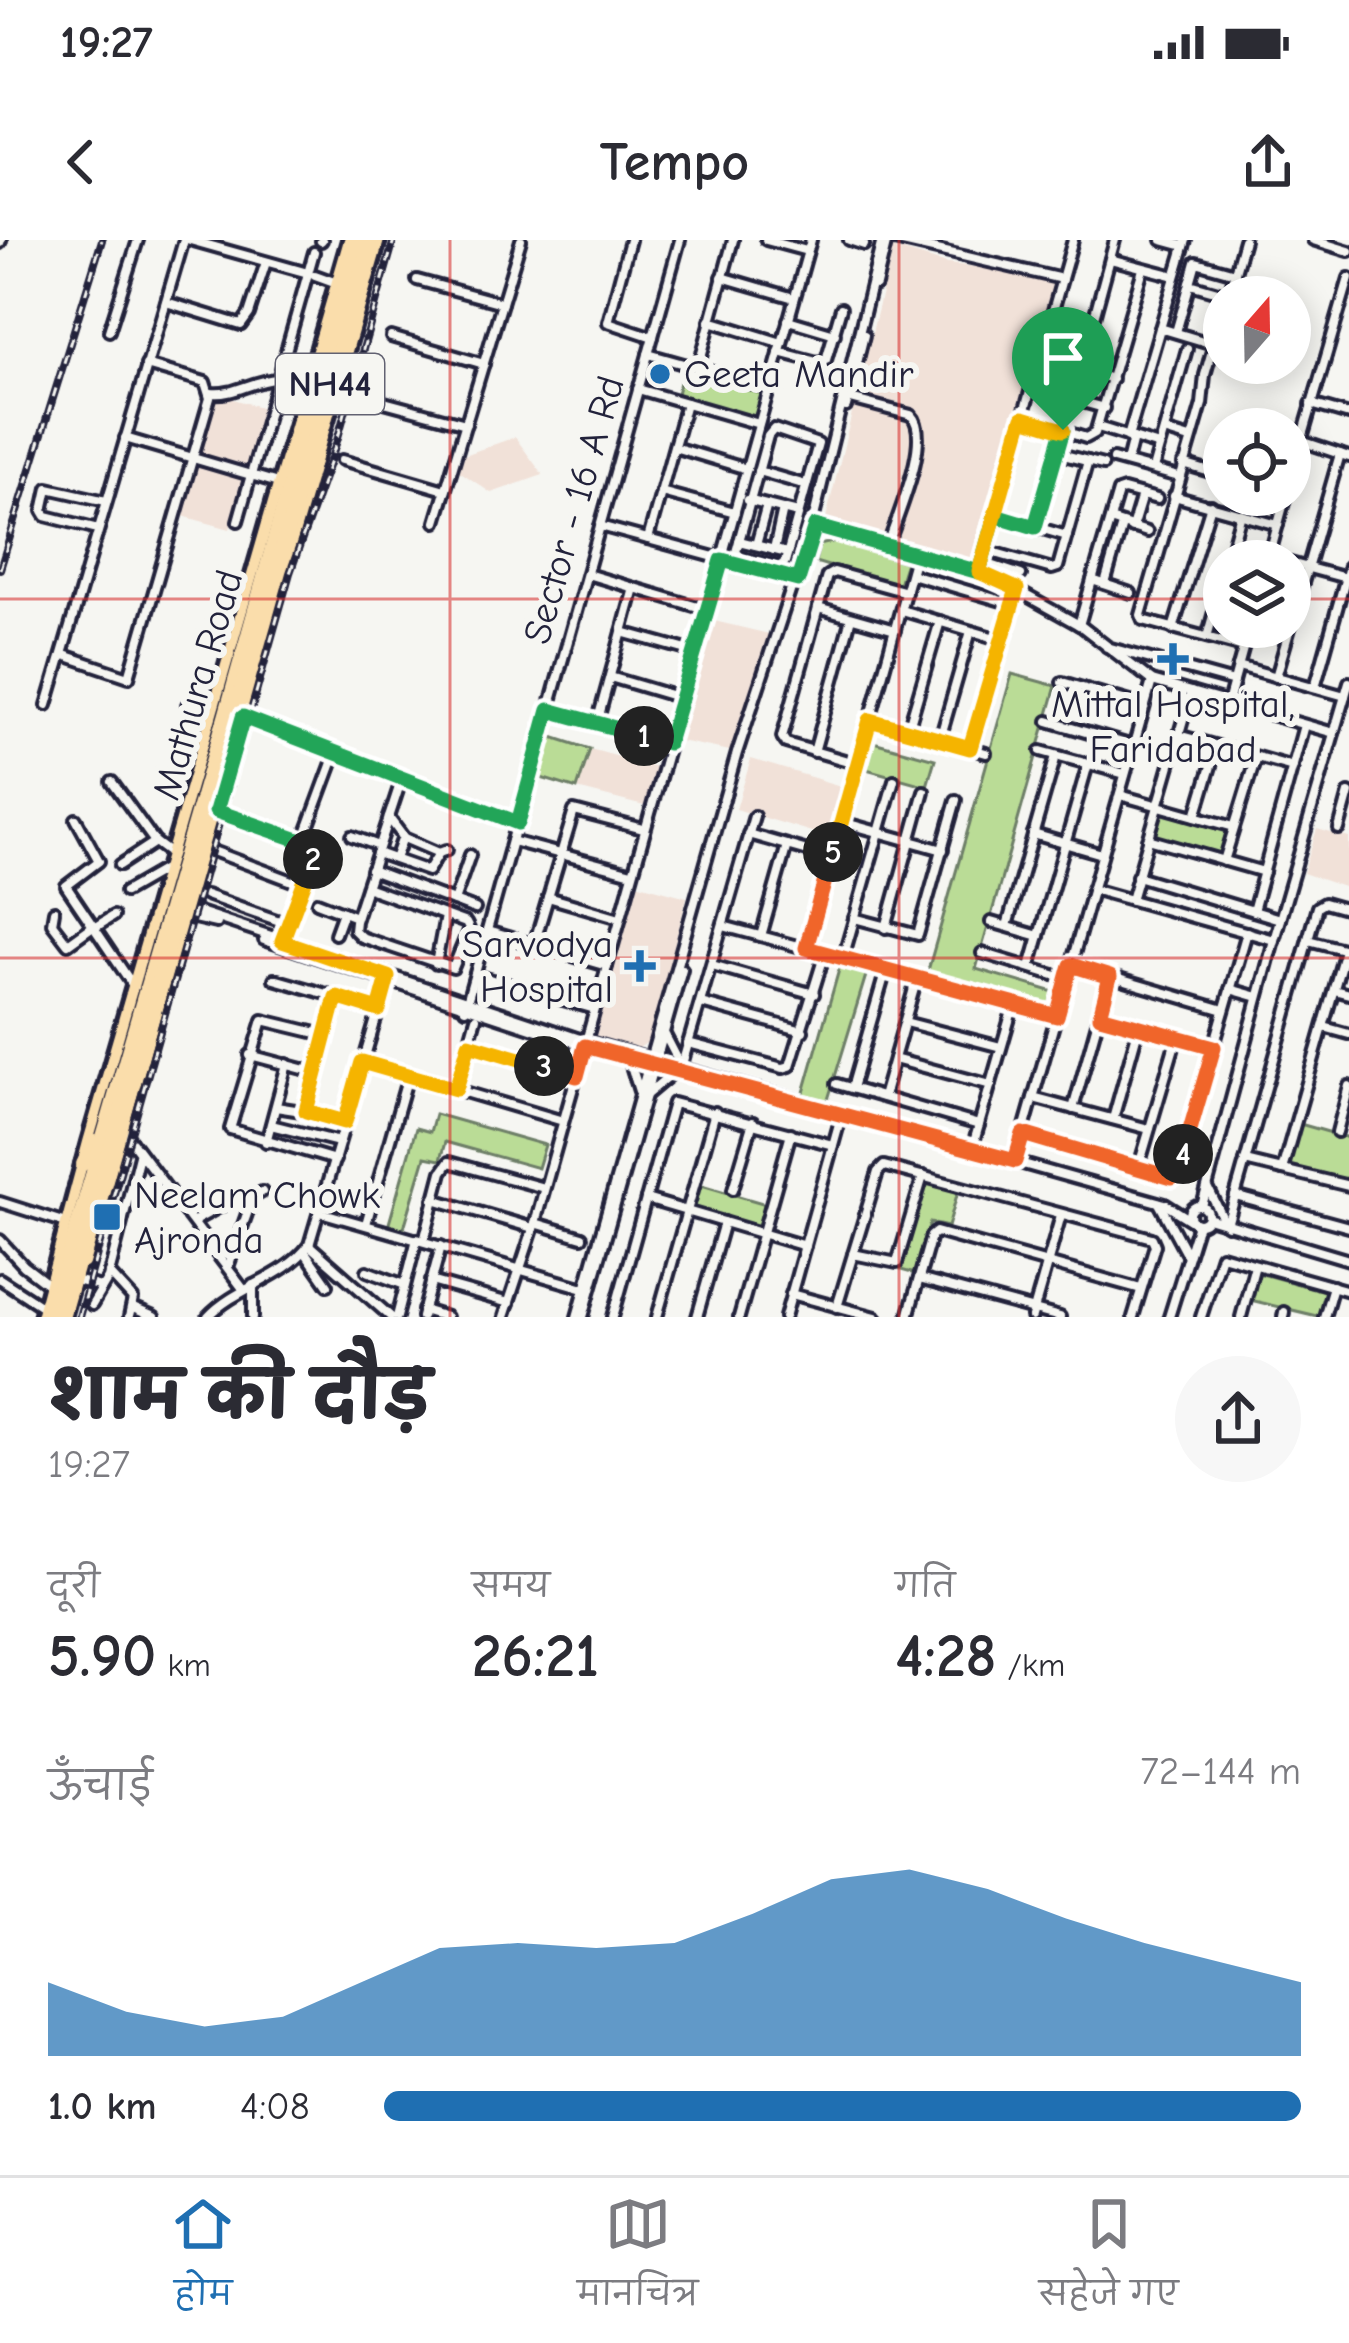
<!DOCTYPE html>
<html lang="hi">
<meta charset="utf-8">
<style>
body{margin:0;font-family:"Comic Neue","Playpen Sans Deva",sans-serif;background:#f7f7f7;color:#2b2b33;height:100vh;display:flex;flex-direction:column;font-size:45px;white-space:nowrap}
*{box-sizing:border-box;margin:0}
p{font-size:39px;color:#7c7c81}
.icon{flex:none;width:66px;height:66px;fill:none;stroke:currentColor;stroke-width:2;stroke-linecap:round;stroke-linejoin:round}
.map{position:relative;height:1077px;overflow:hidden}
.details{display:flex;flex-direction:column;background:#fff;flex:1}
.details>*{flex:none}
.needle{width:78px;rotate:20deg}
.fabs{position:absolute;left:1203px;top:36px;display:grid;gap:24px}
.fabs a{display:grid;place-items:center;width:108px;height:108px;border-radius:50%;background:#fff;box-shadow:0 6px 30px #0003;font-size:60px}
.pin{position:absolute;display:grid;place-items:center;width:102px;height:102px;color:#fff;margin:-123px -51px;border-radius:50% 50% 50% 0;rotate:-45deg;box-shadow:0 0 12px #0007}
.pin .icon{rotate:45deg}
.km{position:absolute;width:60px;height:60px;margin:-30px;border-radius:50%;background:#222;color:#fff;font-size:33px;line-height:60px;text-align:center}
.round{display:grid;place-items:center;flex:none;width:126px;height:126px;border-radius:63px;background:#f7f7f7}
.headline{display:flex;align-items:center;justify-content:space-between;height:204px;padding:0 48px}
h1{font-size:66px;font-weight:800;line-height:90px}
.figures{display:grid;grid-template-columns:repeat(3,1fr);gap:18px;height:204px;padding:12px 48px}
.figures div{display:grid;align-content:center}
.figures b{font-size:60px;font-weight:800}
.figures small{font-size:33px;font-weight:400}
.figures p{font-size:33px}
.chart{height:336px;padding:24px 48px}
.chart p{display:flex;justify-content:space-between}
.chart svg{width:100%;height:216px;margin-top:12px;fill:#1f6fb2;opacity:.7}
ul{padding:0 48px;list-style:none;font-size:39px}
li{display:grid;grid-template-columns:192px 144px 1fr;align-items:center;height:90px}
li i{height:30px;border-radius:15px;background:#1f6fb2}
.status{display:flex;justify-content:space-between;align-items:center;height:84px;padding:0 60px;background:#fff;direction:ltr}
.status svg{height:33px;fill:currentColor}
header{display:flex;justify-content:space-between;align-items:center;height:156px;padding:0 48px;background:#fff;font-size:54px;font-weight:800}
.tab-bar{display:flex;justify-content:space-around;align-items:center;height:168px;border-top:3px solid #e1e1e2;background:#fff;font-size:33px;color:#7c7c81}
.tab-bar a{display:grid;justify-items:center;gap:6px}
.tab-bar .active{color:#1f6fb2}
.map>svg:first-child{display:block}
.built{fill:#f1e1d8}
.green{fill:#badc96;stroke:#6e7f68;stroke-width:3}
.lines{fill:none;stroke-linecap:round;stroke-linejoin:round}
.minor-casing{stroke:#22223b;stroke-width:16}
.major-casing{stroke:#22223b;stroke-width:20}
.highway-casing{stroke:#22223b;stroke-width:22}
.minor{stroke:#f6f6f2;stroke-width:8}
.major{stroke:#faddab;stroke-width:10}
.highway{stroke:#faddab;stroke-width:14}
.rail-casing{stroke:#22223b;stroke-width:8}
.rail{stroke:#f6f6f2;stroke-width:3;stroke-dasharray:9;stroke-linecap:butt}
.split-1-casing{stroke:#fff;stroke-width:24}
.split-2-casing{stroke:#fff;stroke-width:24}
.split-3-casing{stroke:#fff;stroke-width:24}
.split-4-casing{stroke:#fff;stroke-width:24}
.split-5-casing{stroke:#fff;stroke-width:24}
.split-6-casing{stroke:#fff;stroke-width:24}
.split-1{stroke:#22a559;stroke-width:15}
.split-2{stroke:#22a559;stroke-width:15}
.split-3{stroke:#f5b400;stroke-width:15}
.split-4{stroke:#f0652b;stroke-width:15}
.split-5{stroke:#f0652b;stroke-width:15}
.split-6{stroke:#f5b400;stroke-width:15}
.grid{fill:none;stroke:#d62828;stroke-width:3;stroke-opacity:0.55}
.poi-dot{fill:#1f6fb2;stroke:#f6f6f2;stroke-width:4.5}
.labels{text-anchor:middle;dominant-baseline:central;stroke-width:12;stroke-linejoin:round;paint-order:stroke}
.shield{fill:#f6f6f2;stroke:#626272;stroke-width:3}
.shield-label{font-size:36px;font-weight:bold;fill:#22223b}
.poi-label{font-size:39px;fill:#22223b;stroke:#f6f6f2;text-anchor:start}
.street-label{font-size:39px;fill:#22223b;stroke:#f6f6f2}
</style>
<div class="status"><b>19:27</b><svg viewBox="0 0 49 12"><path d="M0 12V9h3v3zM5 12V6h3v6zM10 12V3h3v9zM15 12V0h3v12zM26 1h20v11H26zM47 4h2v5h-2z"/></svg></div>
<header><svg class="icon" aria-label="back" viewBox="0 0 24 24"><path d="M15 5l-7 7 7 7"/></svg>Tempo<svg class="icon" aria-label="share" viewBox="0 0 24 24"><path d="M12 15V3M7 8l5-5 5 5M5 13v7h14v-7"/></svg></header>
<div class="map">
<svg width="1349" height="1077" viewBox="0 0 1349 1077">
<rect width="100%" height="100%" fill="#f6f6f2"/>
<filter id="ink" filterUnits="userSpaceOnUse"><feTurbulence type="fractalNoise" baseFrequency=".00833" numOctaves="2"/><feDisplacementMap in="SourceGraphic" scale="24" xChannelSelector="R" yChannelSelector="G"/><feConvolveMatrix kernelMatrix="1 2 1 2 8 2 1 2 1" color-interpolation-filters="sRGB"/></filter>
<g filter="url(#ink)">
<g class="built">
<path d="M893 8 947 24 998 29 1056 44 975 326 825 282Z"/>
<path d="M213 153 264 168 230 289 179 275Z"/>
<path d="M515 197 543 235 491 253 455 228 459 217Z"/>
<path d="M710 380 769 394 730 511 675 500Z"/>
<path d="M590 509 656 527 644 566 577 549Z"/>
<path d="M751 519 844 547 828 597 736 569Z"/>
<path d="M1317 589 1349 598V649L1303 633Z"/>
<path d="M636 643 687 657 649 801 639 808 593 795Z"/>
</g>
<g class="green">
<path d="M683 131 762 154 754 180 676 157Z"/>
<path d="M837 301 906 322 898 347 815 322 819 305Z"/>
<path d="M1012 434 1056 446 976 729 1054 752 1049 769 927 734Z"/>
<path d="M540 493 590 509 577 549 528 534Z"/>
<path d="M866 500 935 519 927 546 859 527Z"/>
<path d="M1158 571 1227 589 1219 618 1150 598Z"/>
<path d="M840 726 867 732 827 863 803 856Z"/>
<path d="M435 874 545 905 538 928 445 902 440 920 425 917 403 991 388 987 416 888 430 892Z"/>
<path d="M1300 884 1349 898V945L1288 928Z"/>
<path d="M926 942 958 951 948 987 930 983 915 1034 901 1030Z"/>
<path d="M698 944 766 964 759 989 691 969Z"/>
<path d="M1258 1033 1328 1052 1321 1077 1250 1060Z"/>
</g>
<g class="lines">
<defs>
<g id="minor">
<path d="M190 0 308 33"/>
<path d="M630 0 608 82 653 97"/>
<path d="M766 0 807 11"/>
<path d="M849 0 864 5"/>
<path d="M894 0 1062 39"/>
<path d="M1162 0 1184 6"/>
<path d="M1313 0 1349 11"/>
<path d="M321 1 322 0"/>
<path d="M0 3 1 0"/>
<path d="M1110 19 1175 36"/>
<path d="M315 35 337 43"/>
<path d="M722 37 794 58"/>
<path d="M417 40 502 63"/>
<path d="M1190 44 1228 55"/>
<path d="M876 45 887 0"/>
<path d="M1228 57 1244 0"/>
<path d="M166 62 241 85 249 74 266 22"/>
<path d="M1224 69 1205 135 1202 164 1141 375 1143 380 1243 407"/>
<path d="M788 80 835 94"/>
<path d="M710 81 782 103"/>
<path d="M1160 88 1213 104"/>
<path d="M109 91 138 0"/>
<path d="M1176 92 1196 22 1235 33"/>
<path d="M391 97 484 124"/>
<path d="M779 112 817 122 826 120 841 68"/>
<path d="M648 114 769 148"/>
<path d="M1040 118 1112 139"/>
<path d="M698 128 733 0"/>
<path d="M1080 129 1115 0"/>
<path d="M1032 148 1104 168"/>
<path d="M638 149 759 184"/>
<path d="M211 153C233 156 253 140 277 139"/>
<path d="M843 157 911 175C933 197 897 276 888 305"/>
<path d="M373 159 466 184"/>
<path d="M1311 164 1349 175"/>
<path d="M846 167 864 95"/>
<path d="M1023 178 1086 198 1095 193 1143 29"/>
<path d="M1098 187 1159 206"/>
<path d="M774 189 818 204 785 322 779 327 742 318 736 312 768 196Z"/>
<path d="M1164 191 1190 199"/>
<path d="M1128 197 1186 0"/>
<path d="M125 198 278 243"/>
<path d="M1301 201 1349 217"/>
<path d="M674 207 747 229"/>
<path d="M1056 213 1103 225"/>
<path d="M1113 219 1179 237"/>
<path d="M342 220 445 250"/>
<path d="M1127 222 1133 198"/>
<path d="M1183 224 1224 236"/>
<path d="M1153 229 1187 109"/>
<path d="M758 231 806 245"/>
<path d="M1290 240 1349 38"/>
<path d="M661 252 735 272"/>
<path d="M1174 256 1278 285"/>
<path d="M747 260 798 273"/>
<path d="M995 275 1067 296"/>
<path d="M1110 280 1147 292"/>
<path d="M238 281 314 12"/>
<path d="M436 282 521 0"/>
<path d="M812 285 993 337 1081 386 1152 441 1334 493"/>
<path d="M600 286 795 339"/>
<path d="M1035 287 1063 190"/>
<path d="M1132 288 1142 255"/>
<path d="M98 289 46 276 43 271 48 248 106 261"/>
<path d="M648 299 686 163"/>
<path d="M739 301 787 313"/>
<path d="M756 305 767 265"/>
<path d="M774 310 783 269"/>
<path d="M985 310 1052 329 1058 327 1088 221"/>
<path d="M1228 321 1241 274"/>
<path d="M1268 321 1286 255"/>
<path d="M982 322 1021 335"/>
<path d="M1290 323 1346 338"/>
<path d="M979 332 1073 0"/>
<path d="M587 334 708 370"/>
<path d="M911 334 1012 364"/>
<path d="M1092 340 1131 353"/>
<path d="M1105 344 1122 285"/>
<path d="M818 368 895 390"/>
<path d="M901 370 1002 400"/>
<path d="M1079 385 1118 252 1124 250 1157 259"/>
<path d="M1173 389 1211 265"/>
<path d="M622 392 694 412"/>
<path d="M1207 397 1224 336"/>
<path d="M1107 407 1234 442"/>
<path d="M64 415 129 437 210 158 205 142 146 125"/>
<path d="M1238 426 1345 456"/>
<path d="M610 437 681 458"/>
<path d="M1276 437 1340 214"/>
<path d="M1062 442 1144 466"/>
<path d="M1315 447 1349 326"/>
<path d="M1228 463 1249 387"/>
<path d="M47 465 184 0"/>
<path d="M187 465 212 474"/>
<path d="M549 470 668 503"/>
<path d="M243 477 517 583"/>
<path d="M870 480 986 513"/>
<path d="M1048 481 1133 506"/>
<path d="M597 483 634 348"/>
<path d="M908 490 940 381"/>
<path d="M1178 495 1293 527"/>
<path d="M940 499 971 391"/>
<path d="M970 508 1017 349"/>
<path d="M1041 511 1125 534"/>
<path d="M814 512 851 378"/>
<path d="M858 524 786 503 782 497 827 336 834 332 906 352"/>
<path d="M112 542 155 602 171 614"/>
<path d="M1120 555 1234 587"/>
<path d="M216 571 303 601 314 615 282 701"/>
<path d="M1196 576 1217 506"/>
<path d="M389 578 404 598 439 613"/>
<path d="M76 579 99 621 66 646 134 747"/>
<path d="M842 582 943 610"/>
<path d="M1339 589 1349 553"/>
<path d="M748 594 832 618"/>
<path d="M1033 594 1102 614"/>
<path d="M352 596 379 606"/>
<path d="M1148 599 1264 632"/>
<path d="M303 601 336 512"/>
<path d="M512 601 632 633"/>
<path d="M205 608 303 645"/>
<path d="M377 613 428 631 439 613 447 610"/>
<path d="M395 619 403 597"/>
<path d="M1224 621 1256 517"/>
<path d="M120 625 155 602"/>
<path d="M371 630 475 669"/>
<path d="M1137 636 1280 679"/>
<path d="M366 647 466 683 469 689 453 728 361 697 354 690 355 681 402 538"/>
<path d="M1092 649 1274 700"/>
<path d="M125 652 165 629"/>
<path d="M206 655 288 684"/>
<path d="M548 657 620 678"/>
<path d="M1131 660 1191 452"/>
<path d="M454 661 470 615"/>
<path d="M317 662 356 677"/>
<path d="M187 668 586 801 1165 964 1192 981"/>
<path d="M54 671 52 683 68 704 93 686"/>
<path d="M1253 671 1304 485"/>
<path d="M185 676 216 683"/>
<path d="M854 678 918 695 956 560"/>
<path d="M991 682 1039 696"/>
<path d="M723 686 1057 776"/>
<path d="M1007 686 1056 516"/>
<path d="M94 688 113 676"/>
<path d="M886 688 924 551"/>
<path d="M487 691 607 726"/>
<path d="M335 694 343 672"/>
<path d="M761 696 787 605"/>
<path d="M264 700 586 806"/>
<path d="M1308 700 1347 710"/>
<path d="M534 704 574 571 643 589"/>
<path d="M807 708 916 313"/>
<path d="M982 713 1067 739"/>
<path d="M843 718 894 540"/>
<path d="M436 724 445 676"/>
<path d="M712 725 814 754"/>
<path d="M1071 725 1224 770"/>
<path d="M1030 727 1088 524"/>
<path d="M475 735 595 769"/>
<path d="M274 739 379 769"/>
<path d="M1230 749 1258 757"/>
<path d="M1334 750 1349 754"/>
<path d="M336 757 305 868 345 882"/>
<path d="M701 763 803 791"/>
<path d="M465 769 680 0"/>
<path d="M1100 775 1214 807"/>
<path d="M905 782 1001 807"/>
<path d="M1324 787 1349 794"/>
<path d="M664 793 681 826"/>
<path d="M325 795 263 780 230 889 335 920"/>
<path d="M688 803 783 828 790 826 825 713"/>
<path d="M469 804 577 836"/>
<path d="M600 810 649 824"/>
<path d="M250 815 314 832"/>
<path d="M629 819 639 851"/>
<path d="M894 819 991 845"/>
<path d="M363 822 563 881"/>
<path d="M681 828 754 576"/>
<path d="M837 844 979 885"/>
<path d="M852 848 886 730"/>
<path d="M456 849 476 778"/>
<path d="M645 856 676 830"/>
<path d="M883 857 917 738"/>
<path d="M1033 858 1149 889"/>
<path d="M276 867 308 872"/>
<path d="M1073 869 1110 737"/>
<path d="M1113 879 1139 786"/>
<path d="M271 885 339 902"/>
<path d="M123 890 244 1050"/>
<path d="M1337 892 1349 846"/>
<path d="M1023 894 1176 937 1247 692"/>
<path d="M266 902 287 824"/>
<path d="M972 909 1014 764"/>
<path d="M1015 921 1152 441"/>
<path d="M1245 921 1349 946"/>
<path d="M1138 929 1177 797"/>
<path d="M1282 930 1345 710"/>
<path d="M1208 948 1225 983"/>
<path d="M733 949 753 882"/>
<path d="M1235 956 1349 987"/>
<path d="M434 959 533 988"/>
<path d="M646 959 805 1006"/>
<path d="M0 962 66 983"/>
<path d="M1159 963 1186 1013"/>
<circle cx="1199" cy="975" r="9"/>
<path d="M1202 966 1274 700 1349 442"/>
<path d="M320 972 584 1048"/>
<path d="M1208 978 1349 1020"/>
<path d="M194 981 225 964"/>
<path d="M535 983 582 997"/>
<path d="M366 984 408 836"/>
<path d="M1227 985 1317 667 1324 663 1349 670"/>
<path d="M0 1000 24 1026 49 1045"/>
<path d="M424 1001 442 932 449 922 544 948"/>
<path d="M309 1005 391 1077"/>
<path d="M305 1012 328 1045"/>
<path d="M853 1014 897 1023 923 936"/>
<path d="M228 1027 253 957 262 952"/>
<path d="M367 1031 405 1045"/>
<path d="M109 1033 133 1059 129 1077"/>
<path d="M0 1039 43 1067"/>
<path d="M919 1039 1060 1077"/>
<path d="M79 1041 101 1047"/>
<path d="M431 1041 509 1063"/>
<path d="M253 1045V1077"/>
<path d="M791 1054 876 1077"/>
<path d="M92 1065 108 1038 139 915"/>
<path d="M837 1067 878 932 884 926 1152 998 1155 1005 1133 1077"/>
<path d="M133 1068 154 1077"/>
<path d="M423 1070 446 1077"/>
<path d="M208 1077C236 1047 285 1038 309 1005L387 742"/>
<path d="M397 1077 417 999"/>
<path d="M422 1077 441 1006"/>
<path d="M504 1077 535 983 811 0"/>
<path d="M577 1077 737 513 812 285 882 0"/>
<path d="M583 1077 682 729"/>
<path d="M613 1077 673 863 833 905"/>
<path d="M657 1077 715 872"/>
<path d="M697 1077 724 982"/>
<path d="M739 1077 791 893"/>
<path d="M785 1077 842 873"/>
<path d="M908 1077 931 996 936 992 1141 1049"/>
<path d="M1032 1077 1061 975"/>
<path d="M1169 1077 1198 984"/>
<path d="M1201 1077 1221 1015 1349 1051"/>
<path d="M1241 1077 1255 1025"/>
<path d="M1283 1077 1284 1072"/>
<path d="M1324 1077 1333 1046"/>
</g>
<g id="major">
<path d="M84 1023 379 0"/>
<path d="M41 1077 88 902 349 0"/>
</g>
<g id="highway">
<path d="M83 924 95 902"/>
<path d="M51 1077 225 477 358 0"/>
<path d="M62 1077 370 0"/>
</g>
</defs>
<use href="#minor" class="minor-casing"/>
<use href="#major" class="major-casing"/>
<use href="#highway" class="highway-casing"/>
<use href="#minor" class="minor"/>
<use href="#major" class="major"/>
<use href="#highway" class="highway"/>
<defs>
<g id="rail">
<path d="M0 329 102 0"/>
<path d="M79 1077 290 333 337 201 394 0"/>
</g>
</defs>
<use href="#rail" class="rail-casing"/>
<use href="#rail" class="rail"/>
</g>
</g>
<g class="lines" filter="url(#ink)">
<defs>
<path id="split-1" d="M644 496 668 503 722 320 798 340 815 286 979 332 995 275 1035 287 1063 190"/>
<path id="split-2" d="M313 619 314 615 302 601 216 571 243 477 518 583 549 470 644 496"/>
<path id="split-3" d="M313 619 282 701 388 737 379 770 336 757 306 871 345 882 362 822 456 849 469 804 544 826"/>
<path id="split-4" d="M544 826 577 836 585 806 1015 921 1023 894 1172 938 1177 935 1183 914"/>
<path id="split-5" d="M833 612 806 708 1057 776 1071 725 1110 737 1100 776 1214 807 1183 914"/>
<path id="split-6" d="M833 612 870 480 970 508 1017 349 979 332 1020 187 1023 178 1063 190"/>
</defs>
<use href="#split-1" class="split-1-casing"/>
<use href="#split-2" class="split-2-casing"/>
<use href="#split-3" class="split-3-casing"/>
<use href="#split-4" class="split-4-casing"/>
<use href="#split-5" class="split-5-casing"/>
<use href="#split-6" class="split-6-casing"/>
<use href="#split-1" class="split-1"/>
<use href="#split-2" class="split-2"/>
<use href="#split-3" class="split-3"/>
<use href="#split-4" class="split-4"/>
<use href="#split-5" class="split-5"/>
<use href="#split-6" class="split-6"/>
</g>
<path class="grid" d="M450 0V1077M899 0V1077M0 359H1224M1290 359H1349M0 718H1349"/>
<g class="poi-dot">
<circle cx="660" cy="134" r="12"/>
<path d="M1167 401h12v12h12v12h-12v12h-12v-12h-12v-12h12z"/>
<path d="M634 708h12v12h12v12h-12v12h-12v-12h-12v-12h12z"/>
<rect x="92" y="962" width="30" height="30" rx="6"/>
</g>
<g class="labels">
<rect class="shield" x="276" y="114" width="108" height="60" rx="9"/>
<g class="shield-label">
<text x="330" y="144">NH44</text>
</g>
<g class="poi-label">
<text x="684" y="134">Geeta Mandir</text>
<text x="1173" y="464" text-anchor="middle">Mittal Hospital,<tspan x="1173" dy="45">Faridabad</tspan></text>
<text x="613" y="704" text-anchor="end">Sarvodya<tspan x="613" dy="45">Hospital</tspan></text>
<text x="134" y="955">Neelam Chowk<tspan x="134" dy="45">Ajronda</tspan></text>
</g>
<g class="street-label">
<text transform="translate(574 270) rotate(-74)">Sector - 16 A Rd</text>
<text transform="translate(198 445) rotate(-74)">Mathura Road</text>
</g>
</g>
</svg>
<div class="fabs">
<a><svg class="needle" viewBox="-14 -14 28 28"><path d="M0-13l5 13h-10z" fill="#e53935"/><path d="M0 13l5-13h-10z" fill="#7c7c81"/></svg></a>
<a><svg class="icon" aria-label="locate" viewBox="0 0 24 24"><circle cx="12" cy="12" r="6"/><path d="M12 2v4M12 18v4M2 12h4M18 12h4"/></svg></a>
<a><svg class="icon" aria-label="layers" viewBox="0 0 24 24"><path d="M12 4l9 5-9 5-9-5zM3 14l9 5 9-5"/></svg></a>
</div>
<div class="pin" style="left:1063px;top:190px;background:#1e9e55"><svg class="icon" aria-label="arrive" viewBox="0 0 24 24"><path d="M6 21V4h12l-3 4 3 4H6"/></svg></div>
<b class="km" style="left:644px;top:496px">1</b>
<b class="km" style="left:313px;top:619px">2</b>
<b class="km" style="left:544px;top:826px">3</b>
<b class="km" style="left:1183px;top:914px">4</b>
<b class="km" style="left:833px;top:612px">5</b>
</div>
<section class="details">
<div class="headline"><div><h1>शाम की दौड़</h1><p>19:27</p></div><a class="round"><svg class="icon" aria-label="share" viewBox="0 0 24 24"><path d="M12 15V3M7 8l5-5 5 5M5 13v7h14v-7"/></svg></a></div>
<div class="figures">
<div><p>दूरी</p><b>5.90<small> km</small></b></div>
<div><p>समय</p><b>26:21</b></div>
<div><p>गति</p><b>4:28<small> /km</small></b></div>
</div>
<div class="chart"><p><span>ऊँचाई</span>72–144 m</p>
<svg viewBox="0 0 160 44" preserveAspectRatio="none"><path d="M0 44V29L10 35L20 38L30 36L40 29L50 22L60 21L70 22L80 21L90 15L100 8L110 6L120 10L130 16L140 21L150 25L160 29V44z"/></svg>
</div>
<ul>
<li><b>1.0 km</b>4:08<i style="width:100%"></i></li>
</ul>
</section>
<nav class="tab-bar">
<a class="active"><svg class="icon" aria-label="home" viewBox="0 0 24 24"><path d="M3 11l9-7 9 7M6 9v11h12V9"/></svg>होम</a>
<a><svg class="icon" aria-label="map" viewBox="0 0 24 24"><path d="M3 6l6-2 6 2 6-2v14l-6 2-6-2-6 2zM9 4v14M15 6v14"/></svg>मानचित्र</a>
<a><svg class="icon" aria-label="saved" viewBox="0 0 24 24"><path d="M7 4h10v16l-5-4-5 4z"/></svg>सहेजे गए</a>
</nav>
